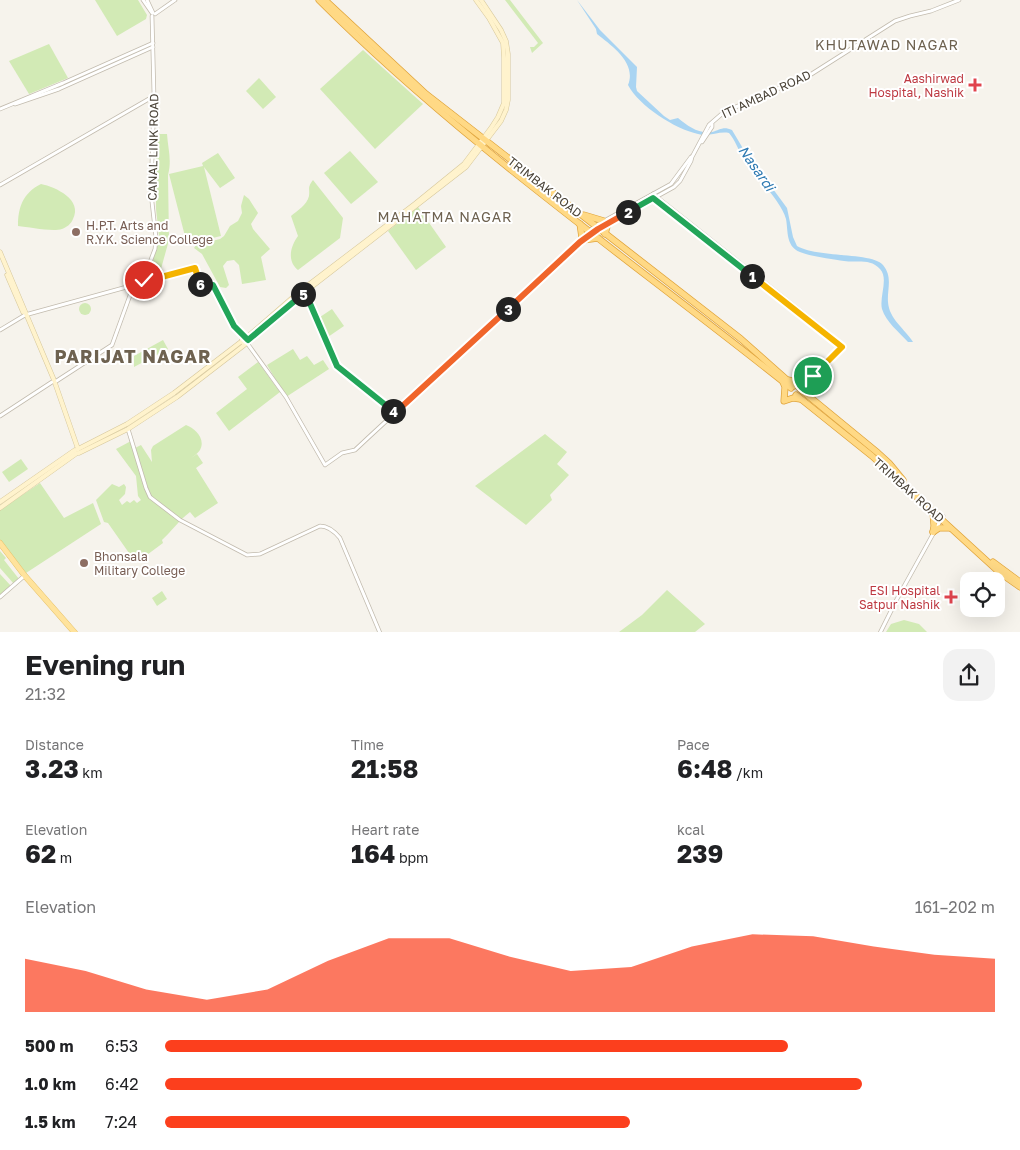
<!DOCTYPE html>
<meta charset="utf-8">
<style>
body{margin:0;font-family:"Golos Text",sans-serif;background:#f2f2f2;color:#202124;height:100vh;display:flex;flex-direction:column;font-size:19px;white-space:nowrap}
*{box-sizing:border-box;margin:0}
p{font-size:16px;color:#757577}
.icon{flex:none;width:28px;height:28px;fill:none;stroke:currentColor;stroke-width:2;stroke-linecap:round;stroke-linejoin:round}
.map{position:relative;height:632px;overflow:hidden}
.details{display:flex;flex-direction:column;background:#fff;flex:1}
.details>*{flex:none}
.buttons{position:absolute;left:960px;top:572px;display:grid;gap:10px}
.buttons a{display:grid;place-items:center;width:45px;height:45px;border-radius:10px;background:#fff;box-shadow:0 5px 20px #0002;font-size:25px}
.pin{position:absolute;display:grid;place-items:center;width:42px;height:42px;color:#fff;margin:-21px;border:2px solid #fff;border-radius:50%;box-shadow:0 1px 5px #0007}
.km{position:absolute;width:25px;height:25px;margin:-12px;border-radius:50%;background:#222;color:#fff;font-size:14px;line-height:25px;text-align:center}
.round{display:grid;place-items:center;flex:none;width:52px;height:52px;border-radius:15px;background:#f2f2f2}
.head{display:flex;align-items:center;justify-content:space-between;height:85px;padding:0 25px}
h1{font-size:28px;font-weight:700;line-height:38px}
.metrics{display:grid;grid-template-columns:repeat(3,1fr);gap:8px;height:85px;padding:5px 25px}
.metrics div{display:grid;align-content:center}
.metrics b{font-size:25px;font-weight:700}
.metrics small{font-size:14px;font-weight:400}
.metrics p{font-size:14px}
.chart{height:140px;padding:10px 25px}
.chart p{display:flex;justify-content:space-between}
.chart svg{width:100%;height:90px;margin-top:5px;fill:#fc3f1d;opacity:.7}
ul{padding:0 25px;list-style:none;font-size:16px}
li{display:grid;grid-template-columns:80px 60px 1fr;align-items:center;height:38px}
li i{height:12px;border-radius:6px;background:#fc3f1d}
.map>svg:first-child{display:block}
.green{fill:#d2eab5}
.water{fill:#a9d4f2}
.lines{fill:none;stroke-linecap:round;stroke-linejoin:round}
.tertiary-casing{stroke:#c2bbae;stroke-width:4.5}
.secondary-casing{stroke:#d6c79b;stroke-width:5}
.primary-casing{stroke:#e6c16a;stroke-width:6}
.trunk-casing{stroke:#e0a43c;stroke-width:7}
.tertiary{stroke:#fff;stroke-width:3}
.secondary{stroke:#fff3cd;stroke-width:4}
.primary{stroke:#ffe39c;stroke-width:5}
.trunk{stroke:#ffd985;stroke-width:5.5}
.split-1-casing{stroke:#fff;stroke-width:10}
.split-2-casing{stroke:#fff;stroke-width:10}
.split-3-casing{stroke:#fff;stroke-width:10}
.split-4-casing{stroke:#fff;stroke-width:10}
.split-5-casing{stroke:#fff;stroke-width:10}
.split-6-casing{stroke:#fff;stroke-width:10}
.split-7-casing{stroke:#fff;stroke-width:10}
.split-1{stroke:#f5b400;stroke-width:6}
.split-2{stroke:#22a559;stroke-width:6}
.split-3{stroke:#f0652b;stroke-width:6}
.split-4{stroke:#f0652b;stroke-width:6}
.split-5{stroke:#22a559;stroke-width:6}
.split-6{stroke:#22a559;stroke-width:6}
.split-7{stroke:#f5b400;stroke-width:6}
.health-dot{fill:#e0444e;stroke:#fff;stroke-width:2}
.education-dot{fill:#8d6e63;stroke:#fff;stroke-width:2}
.labels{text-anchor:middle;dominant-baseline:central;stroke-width:4;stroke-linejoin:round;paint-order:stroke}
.health-label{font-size:12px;fill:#be3a42;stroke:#fff;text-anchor:end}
.street-label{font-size:12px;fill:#4b4439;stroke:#fff}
.education-label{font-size:12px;fill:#785e54;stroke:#fff;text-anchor:start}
.neighbourhood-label{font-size:14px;letter-spacing:1px;fill:#6e6250;stroke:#fff}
.water-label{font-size:14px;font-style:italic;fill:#2e7ab2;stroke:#fff}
.district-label{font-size:18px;font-weight:bold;letter-spacing:1px;fill:#6e6250;stroke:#fff}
</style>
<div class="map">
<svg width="1020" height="633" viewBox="0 0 1020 633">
<rect width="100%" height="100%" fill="#f6f3ec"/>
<g class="green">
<path d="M95 0H138L147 15 146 19 117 36Z"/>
<path d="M505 0H510L543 43 532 53 530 47H534L538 43Z"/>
<path d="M49 44 68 78 29 94 9 61Z"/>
<path d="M363 50 423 104 375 149 320 89Z"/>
<path d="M259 78 276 97 263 109 246 91Z"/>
<path d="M156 134H167C168 149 172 160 168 175L169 240 159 276 152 278 149 276 150 273 159 236 156 209Z"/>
<path d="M350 151 378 182 351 204 324 173Z"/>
<path d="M218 153 235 178 220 188 204 167 221 236 187 244 169 174 203 166 202 163Z"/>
<path d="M313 180 343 218 340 238 298 270C287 261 290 247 298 236L291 216C297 211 307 205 309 196 310 188 307 188 313 180Z"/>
<path d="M41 184C56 187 83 200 73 219 71 224 67 227 62 229 52 232 29 227 18 226 18 207 23 193 41 184Z"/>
<path d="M244 195 249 199 258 213 251 224 253 229 270 249 261 257 266 280 242 284 239 265 234 260 227 261 223 266 229 285 226 288 220 287 202 254 194 248 196 245 220 239 224 236 230 226 238 221 242 213 241 206Z"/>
<path d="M418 207 446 247 416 270 388 231Z"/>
<circle cx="85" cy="309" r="6"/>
<path d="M332 309 344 326 325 339 317 319Z"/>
<path d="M163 340 168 349 134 367V356Z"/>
<path d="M293 349 300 360 307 356 314 365 323 360 329 369 286 397 267 365Z"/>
<path d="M258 362 280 392 229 431 216 413 247 389 238 377Z"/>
<path d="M186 425C195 428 206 439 200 450 198 453 194 456 191 458L197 454 203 463 196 468 218 503 195 518 190 512C179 520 172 531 162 540L163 543 136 563 108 523 104 522 96 500 112 484 119 487 124 484 126 487 125 494 119 500 122 505 127 501 130 503 134 500 137 503 141 500 138 496 136 476 116 449 131 441 133 449 141 445 152 462 151 450 153 446Z"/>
<path d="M545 434 567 452 557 464 569 475 550 495 552 500 526 525 475 486Z"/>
<path d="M21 459 28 469 9 482 2 472Z"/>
<path d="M40 483 64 518 93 503 101 524 26 573 0 540V510Z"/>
<path d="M0 551 6 558 4 560 19 579 14 584 0 568Z"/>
<path d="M0 574 11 586 0 595Z"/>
<path d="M667 590 705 624 695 632H619L642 615Z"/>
<path d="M162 591 167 599 157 606 152 598Z"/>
<path d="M904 620 919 624 927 632H886L891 624Z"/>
</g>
<path class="water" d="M577 0 600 30 637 67 636 87 637 91 664 116 670 120 678 118C688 126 698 134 712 132 720 130 723 126 732 130L751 162 762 174 787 208 793 237 797 246C817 258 872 252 883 265 893 277 887 289 888 302 889 319 905 329 913 342H908C899 332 886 322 882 309 879 297 889 278 880 269 870 258 857 263 844 261 832 259 805 256 796 250 786 243 788 229 786 219 781 200 753 174 742 156 738 149 735 140 729 133 719 131 709 137 698 134 675 129 639 106 628 85 637 63 612 46 597 34L596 29Z"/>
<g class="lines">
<defs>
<g id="tertiary">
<path d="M143 0 152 13"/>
<path d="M147 0 153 13"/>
<path d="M155 14 175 0"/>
<path d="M15 104 59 89 153 47"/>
<path d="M0 109 63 83 153 43"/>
<path d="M702 142 712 127V124"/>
<path d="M0 185 154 96"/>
<path d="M653 194 832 336"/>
<path d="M650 196 844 348"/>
<path d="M582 238 595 226 671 184 691 157"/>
<path d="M144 278 155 249 156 238 151 193 154 96 152 16"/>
<path d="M144 280H152L195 268 201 289 213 285 234 326 244 338"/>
<path d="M304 291 337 366 396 413"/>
<path d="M0 330 25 315 134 285"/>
<path d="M247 343 286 397 325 465 342 453 355 450 370 436 580 242 598 229 674 187 680 181 691 161 692 157 709 125 724 112 810 75 895 21 910 16 931 11 959 0"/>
<path d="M55 382 112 345 133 287 145 272"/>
<path d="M802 385 843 346"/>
<path d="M798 387 801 383 831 355"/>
<path d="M0 416 52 382"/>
<path d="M128 429 146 488 150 497 180 520 247 555 260 554 320 526C329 526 335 532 340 538L380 633"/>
<path d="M0 597 23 577"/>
<path d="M880 633 897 599 943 516"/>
</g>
<g id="secondary">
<path d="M0 252 54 380"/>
<path d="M145 271 146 270"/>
<path d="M7 275 23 312"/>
<path d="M246 338 299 292 416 203 464 164 491 128 498 117 504 103V58L503 43 489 18 476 0"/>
<path d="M248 340 305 292 466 167 501 121 506 110 508 100V54L506 41 501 30 481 0"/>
<path d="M55 383 78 449"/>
<path d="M78 449 127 424 174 393 242 341"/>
<path d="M79 453 128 429 177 397 247 343 248 340 246 338 242 340 244 344"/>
<path d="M0 502 75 450"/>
<path d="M0 508 77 453"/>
</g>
<path id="primary" d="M0 543 25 576 75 633"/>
<g id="trunk">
<path d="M319 0C463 144 632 261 791 388"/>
<path d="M325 0 426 94 741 339 794 386"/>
<path d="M584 215 604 221"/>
<path d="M580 224 582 238"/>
<path d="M605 234 608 223"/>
<path d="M584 240 598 238"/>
<path d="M789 380C808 386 799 377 808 395"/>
<path d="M783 382 785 387 784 401 793 398 800 399"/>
<path d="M800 389 878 453 889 463 903 480"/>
<path d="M796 395 872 456 1000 573 1020 587"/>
<path d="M933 512 934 526 933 532"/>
<path d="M933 532 939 528H950"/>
<path d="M993 562 1020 582"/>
</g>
</defs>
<use href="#tertiary" class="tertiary-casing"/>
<use href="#secondary" class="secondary-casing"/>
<use href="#primary" class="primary-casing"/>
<use href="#trunk" class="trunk-casing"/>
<use href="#tertiary" class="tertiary"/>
<use href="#secondary" class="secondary"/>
<use href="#primary" class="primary"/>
<use href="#trunk" class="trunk"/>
</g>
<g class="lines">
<defs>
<path id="split-1" d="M752 276 842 347 813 376"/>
<path id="split-2" d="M628 212 653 198 752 276"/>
<path id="split-3" d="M508 309 580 242 598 229 628 212"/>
<path id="split-4" d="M393 411 396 412 508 309"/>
<path id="split-5" d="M303 294 305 292 337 366 393 411"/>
<path id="split-6" d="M200 284 201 289 213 285 234 326 248 340 303 294"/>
<path id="split-7" d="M144 280H150L195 268 200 284"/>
</defs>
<use href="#split-1" class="split-1-casing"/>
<use href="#split-2" class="split-2-casing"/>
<use href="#split-3" class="split-3-casing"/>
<use href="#split-4" class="split-4-casing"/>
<use href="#split-5" class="split-5-casing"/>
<use href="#split-6" class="split-6-casing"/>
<use href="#split-7" class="split-7-casing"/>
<use href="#split-1" class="split-1"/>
<use href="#split-2" class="split-2"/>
<use href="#split-3" class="split-3"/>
<use href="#split-4" class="split-4"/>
<use href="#split-5" class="split-5"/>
<use href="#split-6" class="split-6"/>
<use href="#split-7" class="split-7"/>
</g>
<g class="health-dot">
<path d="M972.5 77.5h5v5h5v5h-5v5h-5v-5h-5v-5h5z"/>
<path d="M948.5 589.5h5v5h5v5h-5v5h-5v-5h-5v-5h5z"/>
</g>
<g class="education-dot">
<circle cx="76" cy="232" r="5"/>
<circle cx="84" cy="563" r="5"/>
</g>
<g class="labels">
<g class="health-label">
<text x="964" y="78">Aashirwad<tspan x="964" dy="14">Hospital, Nashik</tspan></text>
<text x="940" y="590">ESI Hospital<tspan x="940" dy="14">Satpur Nashik</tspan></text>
</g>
<g class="street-label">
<text transform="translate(766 94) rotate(-25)">ITI AMBAD ROAD</text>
<text transform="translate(153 147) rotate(-89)">CANAL LINK ROAD</text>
<text transform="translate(545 187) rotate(38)">TRIMBAK ROAD</text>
<text transform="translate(909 490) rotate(42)">TRIMBAK ROAD</text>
</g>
<g class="education-label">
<text x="86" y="225">H.P.T. Arts and<tspan x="86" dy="14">R.Y.K. Science College</tspan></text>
<text x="94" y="556">Bhonsala<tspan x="94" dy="14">Military College</tspan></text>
</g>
<g class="neighbourhood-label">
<text x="887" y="44">KHUTAWAD NAGAR</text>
<text x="445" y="216">MAHATMA NAGAR</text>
</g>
<g class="water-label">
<text transform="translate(757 168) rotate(55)">Nasardi</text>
</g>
<g class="district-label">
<text x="133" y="356">PARIJAT NAGAR</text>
</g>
</g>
</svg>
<div class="buttons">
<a><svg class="icon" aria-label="locate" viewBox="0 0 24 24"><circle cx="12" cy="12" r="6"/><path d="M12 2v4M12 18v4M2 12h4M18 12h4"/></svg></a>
</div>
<div class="pin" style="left:813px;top:376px;background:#1e9e55"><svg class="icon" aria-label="arrive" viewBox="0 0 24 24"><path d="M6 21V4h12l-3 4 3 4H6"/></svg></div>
<div class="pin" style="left:144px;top:280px;background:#d93025"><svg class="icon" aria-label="check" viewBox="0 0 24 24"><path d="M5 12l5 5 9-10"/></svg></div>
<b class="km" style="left:752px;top:276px">1</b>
<b class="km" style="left:628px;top:212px">2</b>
<b class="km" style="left:508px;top:309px">3</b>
<b class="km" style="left:393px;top:411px">4</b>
<b class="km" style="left:303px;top:294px">5</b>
<b class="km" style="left:200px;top:284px">6</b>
</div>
<section class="details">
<div class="head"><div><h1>Evening run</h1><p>21:32</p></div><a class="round"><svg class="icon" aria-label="share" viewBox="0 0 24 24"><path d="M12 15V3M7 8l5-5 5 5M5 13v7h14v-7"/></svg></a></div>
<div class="metrics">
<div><p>Distance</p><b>3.23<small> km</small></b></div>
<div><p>Time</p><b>21:58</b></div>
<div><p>Pace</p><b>6:48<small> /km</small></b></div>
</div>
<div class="metrics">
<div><p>Elevation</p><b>62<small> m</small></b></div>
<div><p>Heart rate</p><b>164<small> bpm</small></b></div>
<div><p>kcal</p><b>239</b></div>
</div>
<div class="chart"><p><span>Elevation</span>161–202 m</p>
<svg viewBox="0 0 160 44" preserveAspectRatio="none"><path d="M0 44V18L10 24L20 33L30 38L40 33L50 19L60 8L70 8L80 17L90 24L100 22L110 12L120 6L130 7L140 12L150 16L160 18V44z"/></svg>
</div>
<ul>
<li><b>500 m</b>6:53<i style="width:75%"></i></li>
<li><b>1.0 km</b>6:42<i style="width:84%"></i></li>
<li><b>1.5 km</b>7:24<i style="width:56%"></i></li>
</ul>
</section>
